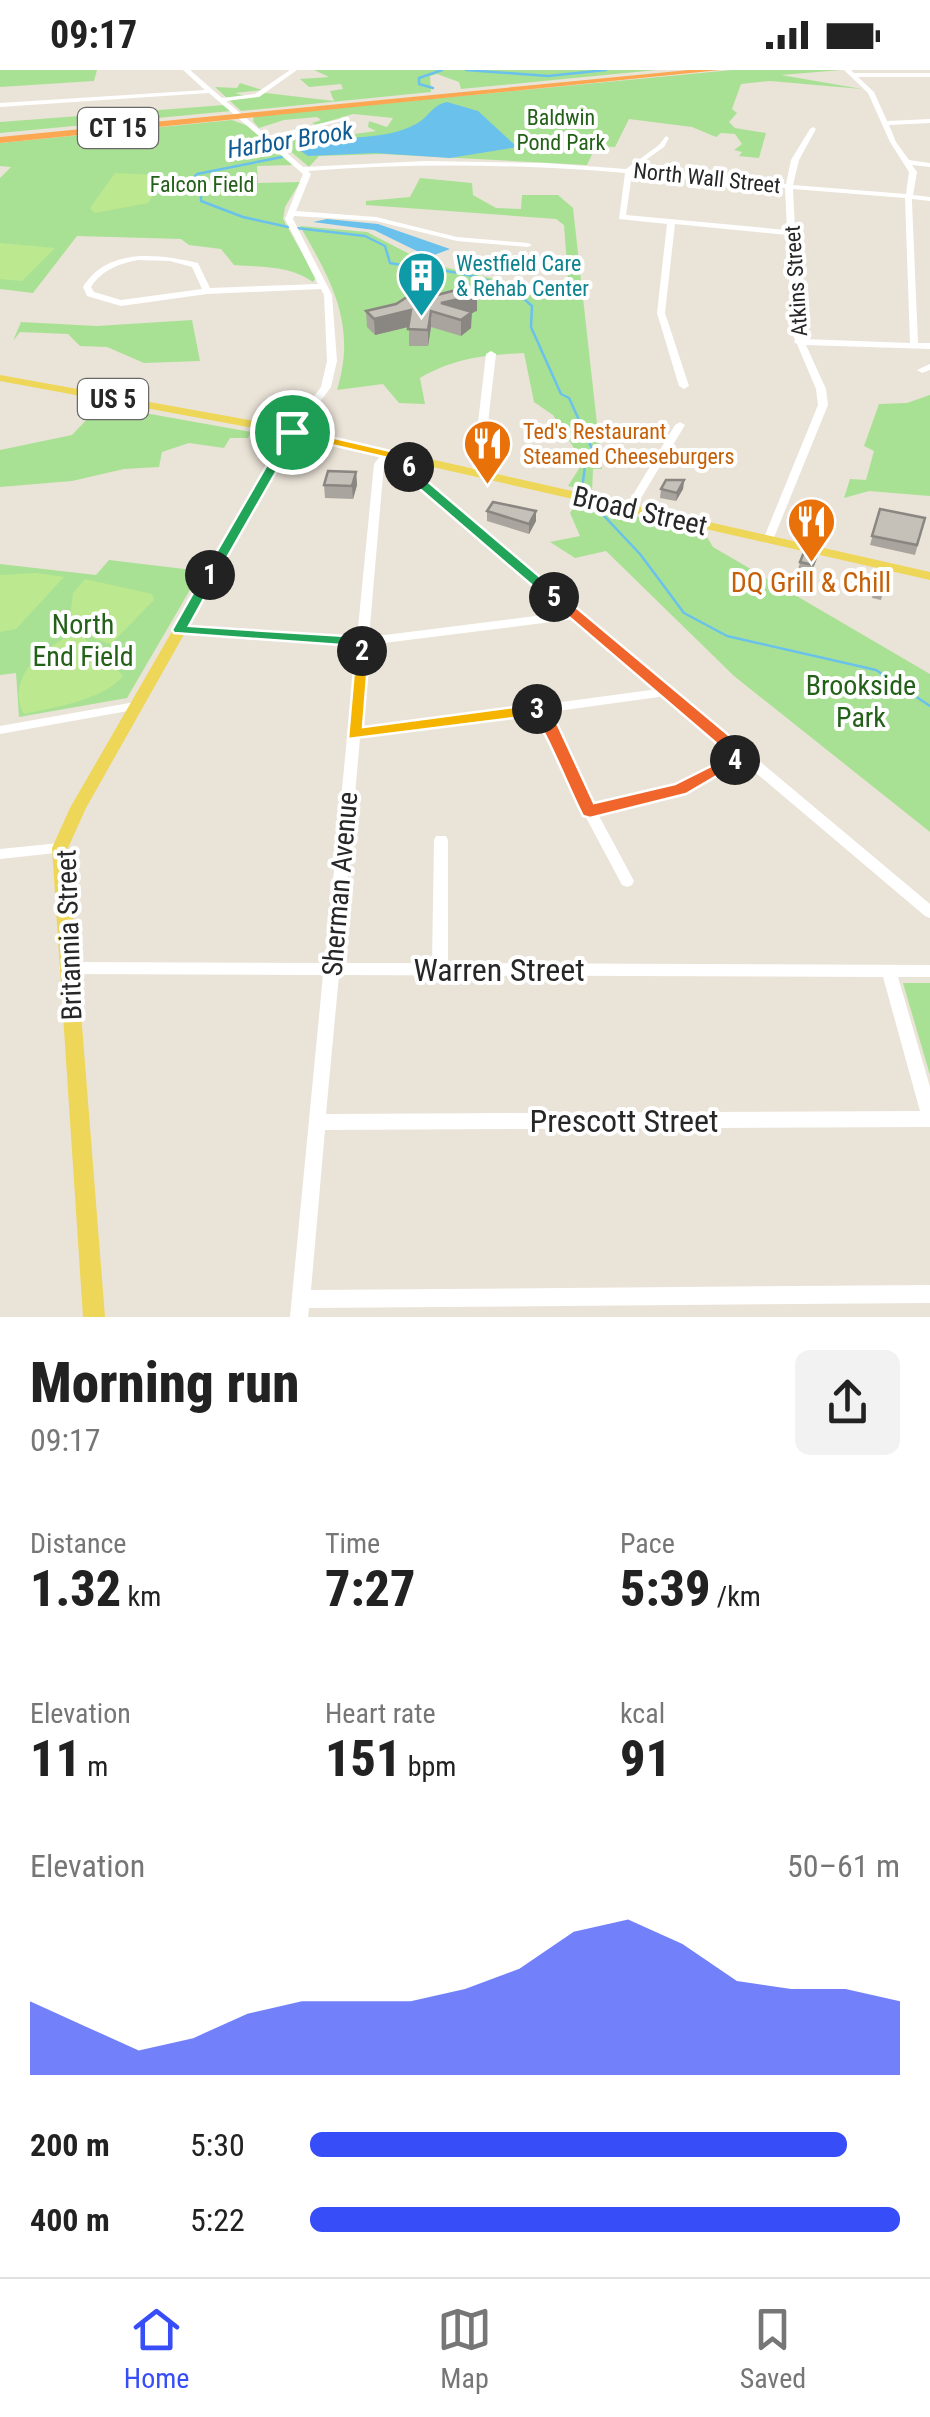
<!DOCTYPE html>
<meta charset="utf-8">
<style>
body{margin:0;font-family:"Roboto Condensed",sans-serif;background:#f2f2f2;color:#222;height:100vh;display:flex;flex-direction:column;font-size:38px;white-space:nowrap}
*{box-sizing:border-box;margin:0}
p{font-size:32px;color:#767676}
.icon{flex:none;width:55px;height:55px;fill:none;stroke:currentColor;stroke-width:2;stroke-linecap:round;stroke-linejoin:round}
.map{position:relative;height:1247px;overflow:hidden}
.details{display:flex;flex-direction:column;background:#fff;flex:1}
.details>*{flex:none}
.pin{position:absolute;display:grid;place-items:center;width:85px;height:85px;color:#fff;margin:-42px;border:5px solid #fff;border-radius:50%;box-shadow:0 2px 10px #0007}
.km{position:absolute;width:50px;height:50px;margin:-25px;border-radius:50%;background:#222;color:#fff;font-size:28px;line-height:50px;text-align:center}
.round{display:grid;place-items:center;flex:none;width:105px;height:105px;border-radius:15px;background:#f2f2f2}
.headline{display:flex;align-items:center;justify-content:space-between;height:170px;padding:0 30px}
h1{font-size:55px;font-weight:800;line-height:75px}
.stats{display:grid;grid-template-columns:repeat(3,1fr);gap:15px;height:170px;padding:10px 30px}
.stats div{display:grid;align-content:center}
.stats b{font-size:50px;font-weight:800}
.stats small{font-size:28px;font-weight:400}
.stats p{font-size:28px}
.chart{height:280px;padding:20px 30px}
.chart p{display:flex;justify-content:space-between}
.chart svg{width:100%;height:180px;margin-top:10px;fill:#374df8;opacity:.7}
ul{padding:0 30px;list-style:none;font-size:32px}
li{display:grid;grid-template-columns:160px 120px 1fr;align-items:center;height:75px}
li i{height:25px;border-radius:12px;background:#374df8}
.status{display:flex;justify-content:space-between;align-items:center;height:70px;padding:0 50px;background:#fff;direction:ltr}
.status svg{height:28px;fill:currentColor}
.dock{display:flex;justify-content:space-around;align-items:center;height:140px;border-top:2px solid #e0e0e0;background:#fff;font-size:28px;color:#767676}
.dock a{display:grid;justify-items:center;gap:5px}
.dock .on{color:#374df8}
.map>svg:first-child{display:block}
.green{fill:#a9e194}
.pitch{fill:#bce890}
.water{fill:#6ac1ec}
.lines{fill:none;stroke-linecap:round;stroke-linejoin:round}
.stream{stroke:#6ac1ec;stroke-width:2.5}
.minor{fill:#fff;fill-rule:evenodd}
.major{fill:#eed658;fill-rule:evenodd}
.highway{fill:#fca751;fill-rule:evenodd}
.wall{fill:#a9a59e}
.shaded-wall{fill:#8a8681}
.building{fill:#c5c0b8;stroke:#8a8681;stroke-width:2.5}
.split-1{fill:#22a559;stroke:#fff;stroke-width:2.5}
.split-2{fill:#22a559;stroke:#fff;stroke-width:2.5}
.split-3{fill:#f5b400;stroke:#fff;stroke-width:2.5}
.split-4{fill:#f0652b;stroke:#fff;stroke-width:2.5}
.split-5{fill:#f0652b;stroke:#fff;stroke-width:2.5}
.split-6{fill:#22a559;stroke:#fff;stroke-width:2.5}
.split-7{fill:#f5b400;stroke:#fff;stroke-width:2.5}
.labels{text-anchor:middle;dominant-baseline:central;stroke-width:8;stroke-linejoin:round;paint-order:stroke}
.far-park-label{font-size:22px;fill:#236119;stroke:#fff}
.far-street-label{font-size:22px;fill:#272727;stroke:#fff}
.far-culture-label{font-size:22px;fill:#0d838f;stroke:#fff;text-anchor:start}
.far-food-label{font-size:22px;fill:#c56008;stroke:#fff;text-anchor:start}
.shield{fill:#fff;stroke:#686868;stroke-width:2.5}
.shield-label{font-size:25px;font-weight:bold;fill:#272727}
.far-water-label{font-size:25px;font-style:italic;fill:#0e5c94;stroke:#fff}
.street-label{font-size:28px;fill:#272727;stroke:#fff}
.food-label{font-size:28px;fill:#c56008;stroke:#fff}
.park-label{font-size:28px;fill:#236119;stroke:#fff}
.near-street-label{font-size:32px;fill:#272727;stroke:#fff}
</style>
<div class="status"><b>09:17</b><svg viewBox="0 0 49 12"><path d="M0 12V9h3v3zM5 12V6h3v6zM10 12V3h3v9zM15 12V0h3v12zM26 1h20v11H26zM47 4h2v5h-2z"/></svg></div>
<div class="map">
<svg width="930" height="1247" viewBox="0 0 930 1247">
<rect width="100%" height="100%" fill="#eae3d8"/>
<g class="green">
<path d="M0 0H97L94 11 0 17Z"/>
<path d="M314 0H656L461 19 459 12 437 4 430 6 431 22 241 41 215 17 237 18 240 13 262 20 235 23 249 27 266 23 334 31 330 21 343 19 341 14 309 17 300 9 329 7Z"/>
<path d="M732 0H841L781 5 862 19 770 11 741 14 732 39 737 43 729 52 735 58 766 63 759 88 739 86 742 82 734 80 742 74 735 64 721 63 716 67 692 57 629 49 615 77 596 76 587 95 382 84 319 86 309 97 276 69 294 65 310 70 376 61 368 57 369 51 387 57 393 48 353 44 316 55 312 53 321 50 317 47 284 50 259 58 253 51 254 46Z"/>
<path d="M225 35 231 41 0 63V52Z"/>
<path d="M232 50 248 56 293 95 257 96 258 113 300 112 285 137 283 149 316 208 313 212C292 196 262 197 234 195L221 179 189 175 181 169 77 166 33 223 0 219V108L11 97 0 96V73Z"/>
<path d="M420 108 472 113 473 125 496 138 521 139 522 125H558L573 138 602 399H593L592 422 568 416 580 397 579 379 574 378 553 345 534 332 524 283C486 285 454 288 420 308L425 334 399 333 383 314 337 320C357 255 332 212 300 156L367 162 427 193 519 215 554 230 568 210 564 155 556 149 366 135V131L410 127Z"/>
<path d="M192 250 200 291 144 293 107 277 80 276 68 264 20 262 13 271 21 252 97 256Z"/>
<path d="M930 325V426L869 421 844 428 850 409 866 410 874 381 864 376 879 334 907 333Z"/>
<path d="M100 335 251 362 248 368H230L224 378 189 373 162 382 159 397 124 399 72 411 0 417V380L72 365 89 347 80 336Z"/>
<path d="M577 433 704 462 713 477 930 604V762L734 606 606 481 575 488 550 472 580 466 570 443Z"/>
<path d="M109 490 201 501 127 628 19 647 16 603 0 605V494L96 505Z"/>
<path d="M903 913H930V1005Z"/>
</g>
<g class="pitch">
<path d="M115 103 155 105 160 115 148 133 95 143 90 138Z"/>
<path d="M0 173 55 178 22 211 0 209Z"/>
<path d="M37 503 64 507 16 559 0 562V505Z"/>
<path d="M85 509 152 524 154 530 111 574C93 569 79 562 70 546L73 523Z"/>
<path d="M78 562 123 606C102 631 54 637 24 644 4 605 47 575 78 562Z"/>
</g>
<g class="water">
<path d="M447 32 478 41 517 77 450 88 375 83 308 86 296 78 308 71C343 66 384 71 416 54 429 47 432 35 447 32Z"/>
<path d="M327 149 378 154 450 179 429 187 374 160 313 152Z"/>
</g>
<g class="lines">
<g class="stream">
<path d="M466 0 548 6 606 0"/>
<path d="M433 18 419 14V8L442 0"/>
<path d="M282 87 197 104 182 120 201 122V131L243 147 288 157"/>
<path d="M296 158 365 166 385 176 390 193C436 201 497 201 532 236L531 257 561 324 569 328 593 381 585 396 582 419 586 424"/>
<path d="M590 431 640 484 684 543 727 566 876 600 930 636"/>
</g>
<g class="minor">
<path d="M183 0H190L222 28 255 24 290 0H297L259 27 226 31 267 66 349 47V49L271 69 303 97 425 91 545 93 626 99 659 75 666 66 669 68 664 77 633 99 786 114 791 90 810 59 813 57 816 59 799 90 793 115 906 124 909 102 890 72 868 23 844 0H851L854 3H930V7H858L874 22 887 51 930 49V53L889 55 896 72 909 90 930 93V97L912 95 917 102 913 125 930 127V131L912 129V132L918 273H930V279L806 275 826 319 828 335 773 470 768 473 764 472 763 470 818 335 816 319 797 274 794 272 795 270 792 262 787 165 675 154 665 243 689 316 684 319 679 316 657 243 667 154 619 149 625 103C519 94 414 93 308 101L311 104 296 141 376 147 457 167 528 173 532 175 528 177 457 171 376 151 294 146 293 149 332 225 337 291 331 317 296 364H290L288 362 321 317 327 291 324 225 321 219 207 224 121 236 87 226 83 217C108 177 158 184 198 193L210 218 318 214 285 149 303 104 209 23 0 37V33L205 20ZM632 104 785 118 787 160 626 145ZM793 119 905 128 910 273 804 269 800 262ZM138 190 170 191 192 197 202 219 121 230 94 222 91 217C102 200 118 194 138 190Z"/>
<path d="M491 281 496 284 482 404 477 407 472 404 486 284Z"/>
<path d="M930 294V300L922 303 917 300Z"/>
<path d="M680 352 685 355 635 438 634 440H626L625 438 675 355Z"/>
<path d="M387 381 392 384 384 394 369 567 567 542 409 408 404 398 409 387H417L418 389 414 398 417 404 930 834V848L925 846 743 692 685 722 598 744 634 811 632 815 627 817 622 815 558 695 538 644 360 668 340 893H432L434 770 436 766H446L448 770V893L930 895V907H898L930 1017V1057L325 1060 311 1220 930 1215V1233L309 1238 308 1247H290L323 905 67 904 62 902 59 898 62 894 67 892 325 893 356 575 179 564 173 560 179 556 357 568 374 394 383 382ZM575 549 658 619 361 659 368 575ZM666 626 735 685 676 715 593 735 572 695 550 642ZM339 905 883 907 920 1041 326 1044Z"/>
<path d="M135 632 139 633 141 636 139 639 0 664V656Z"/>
<path d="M60 773 65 774 67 778 65 782 0 789V779Z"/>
</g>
<path class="major" d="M0 305 293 358 930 502V510L296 366 86 738 68 778 105 1247H83L52 778 70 738 286 364 0 311Z"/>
<path class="highway" d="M689 0H720L0 73V67Z"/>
</g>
<g class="wall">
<path d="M435 225H477V241L471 242V258L461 266 431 257 428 276H409V257L375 265 367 257 366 241 413 229Z"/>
<path d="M356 402 357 415 353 429 325 428 324 415Z"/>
<path d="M684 410 683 419 676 431 660 428 661 419Z"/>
<path d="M880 439 925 448 915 485 870 475Z"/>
<path d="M487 441 536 451 529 464 487 451Z"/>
<path d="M817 488 811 504 798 500 800 492Z"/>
<path d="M877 510 886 512 881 530 872 528Z"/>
</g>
<g class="shaded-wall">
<path d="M477 225V241L451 247 441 233Z"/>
<path d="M411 240 412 256 375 265 374 249Z"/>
<path d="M431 241V257L428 276V260Z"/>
<path d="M472 242 471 258 461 266V250Z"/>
<path d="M356 402 357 415 353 429 352 416Z"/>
<path d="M684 410 683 419 676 431 677 423Z"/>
<path d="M536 441V451L529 464V454Z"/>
</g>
<g class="building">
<path d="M417 208H435L433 226 468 217 477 225 441 233 472 242 461 250 431 241 428 260 408 259 411 240 374 249 366 241 396 234 407 227 413 229Z"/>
<path d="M328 401 356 402 352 416 324 415Z"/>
<path d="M666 410H684L677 423 661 419Z"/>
<path d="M493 432 536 441 529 454 487 441Z"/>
<path d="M880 439 925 448 917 475 872 466Z"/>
<path d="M806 477 819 480 813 495 800 492Z"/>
<path d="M877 510 886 512 883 521 874 519Z"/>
</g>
<path class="split-1" d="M292 358 299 362 217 505 205 509 203 505 286 362Z"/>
<path class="split-2" d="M205 502 217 505 189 556 362 567 370 572 369 581 362 586 356 585 354 576 174 563 172 560Z"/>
<path class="split-3" d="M356 577 369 581 363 657 537 634 545 639 537 645 348 669Z"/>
<path class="split-4" d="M542 633 550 638 594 733 675 714 735 684 744 690 686 724 590 748 583 746C570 722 543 651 528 639Z"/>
<path class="split-5" d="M549 523H559L749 682V690L729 695 727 690 730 685 549 530Z"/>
<path class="split-6" d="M405 394H414L419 404 559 523V530H549L408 409Z"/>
<path class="split-7" d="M292 358 412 386 419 390 409 401 403 397 405 392 288 365 286 362Z"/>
<defs>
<symbol id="building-pin" viewBox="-11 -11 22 30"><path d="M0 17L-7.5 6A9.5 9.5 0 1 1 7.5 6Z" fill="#0f9aa8" stroke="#fff"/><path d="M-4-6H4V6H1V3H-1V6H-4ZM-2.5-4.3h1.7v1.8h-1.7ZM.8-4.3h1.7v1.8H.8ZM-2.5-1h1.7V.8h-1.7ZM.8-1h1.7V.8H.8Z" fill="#fff"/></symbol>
<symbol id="restaurant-pin" viewBox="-11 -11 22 30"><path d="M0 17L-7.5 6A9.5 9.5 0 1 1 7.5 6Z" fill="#e8710a" stroke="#fff"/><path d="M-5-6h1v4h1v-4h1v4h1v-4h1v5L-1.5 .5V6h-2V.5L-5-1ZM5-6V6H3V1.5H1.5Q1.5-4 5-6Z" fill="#fff"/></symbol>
</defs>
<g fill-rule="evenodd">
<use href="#building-pin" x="394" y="178" width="55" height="75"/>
<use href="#restaurant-pin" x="460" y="346" width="55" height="75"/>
<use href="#restaurant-pin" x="784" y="424" width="55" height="75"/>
</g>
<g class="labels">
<g class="far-park-label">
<text x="561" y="47">Baldwin<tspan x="561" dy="25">Pond Park</tspan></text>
<text x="202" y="114">Falcon Field</text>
</g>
<g class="far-street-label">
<text transform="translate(707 108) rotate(6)">North Wall Street</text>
<text transform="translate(796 211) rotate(-94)">Atkins Street</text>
</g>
<g class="far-culture-label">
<text x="456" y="193">Westfield Care<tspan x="456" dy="25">&amp; Rehab Center</tspan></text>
</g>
<g class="far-food-label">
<text x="523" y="361">Ted's Restaurant<tspan x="523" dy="25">Steamed Cheeseburgers</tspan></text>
</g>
<g class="shield">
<rect x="78" y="38" width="80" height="40" rx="8"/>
<rect x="78" y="309" width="70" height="40" rx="8"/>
</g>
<g class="shield-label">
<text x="118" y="58">CT 15</text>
<text x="113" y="329">US 5</text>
</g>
<g class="far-water-label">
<text transform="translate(290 70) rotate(-9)">Harbor Brook</text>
</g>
<g class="street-label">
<text transform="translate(640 441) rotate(13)">Broad Street</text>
<text transform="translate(340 814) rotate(-85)">Sherman Avenue</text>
<text transform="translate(69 865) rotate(-92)">Britannia Street</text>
</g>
<g class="food-label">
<text x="811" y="512">DQ Grill &amp; Chill</text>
</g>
<g class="park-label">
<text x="83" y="554">North<tspan x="83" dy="32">End Field</tspan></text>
<text x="861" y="615">Brookside<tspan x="861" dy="32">Park</tspan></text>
</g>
<g class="near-street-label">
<text x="499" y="900">Warren Street</text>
<text x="624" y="1051">Prescott Street</text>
</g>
</g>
</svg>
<div class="pin" style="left:292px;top:362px;background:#1e9e55"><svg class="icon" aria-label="arrive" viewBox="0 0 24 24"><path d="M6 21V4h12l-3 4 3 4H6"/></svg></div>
<b class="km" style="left:210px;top:505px">1</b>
<b class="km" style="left:362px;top:581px">2</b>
<b class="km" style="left:537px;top:639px">3</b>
<b class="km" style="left:735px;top:690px">4</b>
<b class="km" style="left:554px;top:527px">5</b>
<b class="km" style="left:409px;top:397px">6</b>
</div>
<section class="details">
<div class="headline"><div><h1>Morning run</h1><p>09:17</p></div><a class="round"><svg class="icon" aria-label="share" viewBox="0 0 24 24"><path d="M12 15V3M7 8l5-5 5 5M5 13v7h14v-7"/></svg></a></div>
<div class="stats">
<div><p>Distance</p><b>1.32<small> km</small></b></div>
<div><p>Time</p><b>7:27</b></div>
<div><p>Pace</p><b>5:39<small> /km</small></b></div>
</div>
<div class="stats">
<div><p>Elevation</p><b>11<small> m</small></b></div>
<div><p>Heart rate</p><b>151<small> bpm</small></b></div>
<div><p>kcal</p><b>91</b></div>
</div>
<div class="chart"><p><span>Elevation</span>50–61 m</p>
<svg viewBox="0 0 160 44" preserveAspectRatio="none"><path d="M0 44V26L10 32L20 38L30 35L40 29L50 26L60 26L70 26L80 23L90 18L100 9L110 6L120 12L130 21L140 23L150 23L160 26V44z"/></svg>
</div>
<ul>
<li><b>200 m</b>5:30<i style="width:91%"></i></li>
<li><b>400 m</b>5:22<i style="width:100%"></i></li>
</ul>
</section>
<nav class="dock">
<a class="on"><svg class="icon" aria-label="home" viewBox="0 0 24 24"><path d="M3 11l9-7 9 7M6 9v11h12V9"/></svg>Home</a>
<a><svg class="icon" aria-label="map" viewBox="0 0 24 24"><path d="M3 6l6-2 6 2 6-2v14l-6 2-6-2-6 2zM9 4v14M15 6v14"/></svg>Map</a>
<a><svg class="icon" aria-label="saved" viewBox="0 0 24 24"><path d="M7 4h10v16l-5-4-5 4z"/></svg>Saved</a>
</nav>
